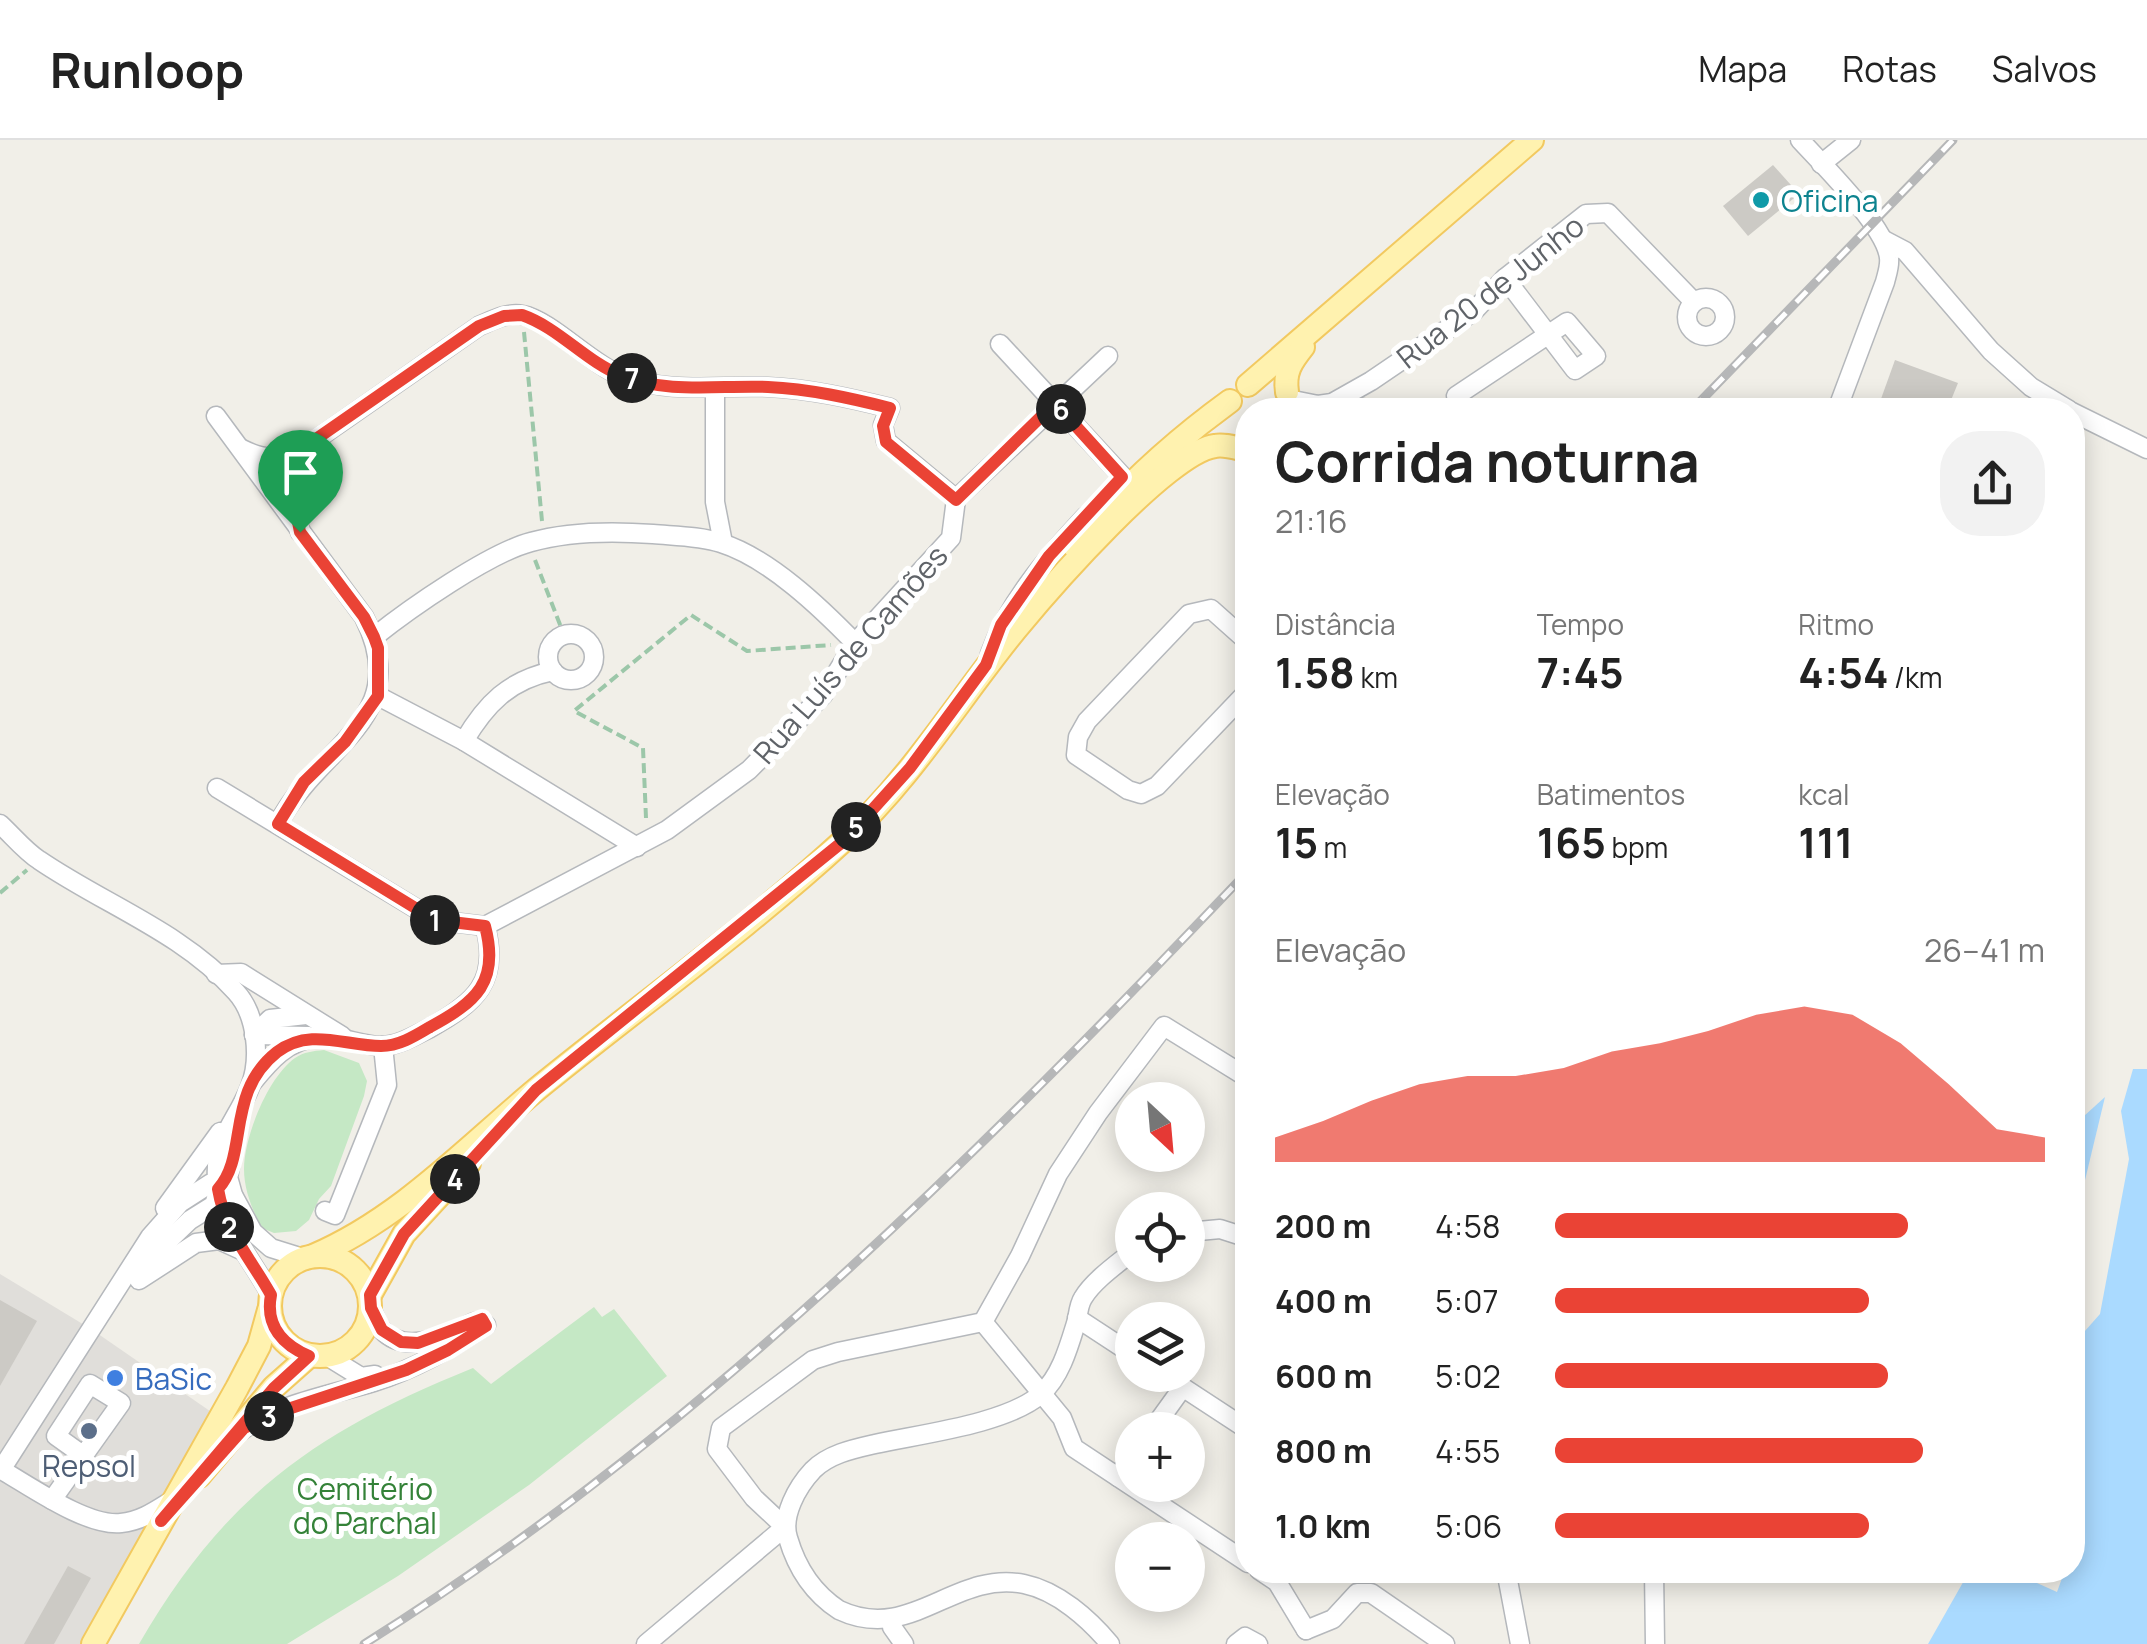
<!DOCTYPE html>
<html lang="pt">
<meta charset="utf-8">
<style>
body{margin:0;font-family:Manrope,sans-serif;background:#f2f2f2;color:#222;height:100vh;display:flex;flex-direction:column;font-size:38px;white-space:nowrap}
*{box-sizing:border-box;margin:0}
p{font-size:32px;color:#767676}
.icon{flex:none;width:55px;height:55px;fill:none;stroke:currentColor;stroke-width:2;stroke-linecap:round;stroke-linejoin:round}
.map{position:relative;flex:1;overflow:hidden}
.panel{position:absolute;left:1235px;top:258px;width:850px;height:1185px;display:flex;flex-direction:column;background:#fff;border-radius:40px;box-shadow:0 5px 25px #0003}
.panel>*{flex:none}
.needle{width:65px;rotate:154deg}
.tools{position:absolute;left:1115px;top:942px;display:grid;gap:20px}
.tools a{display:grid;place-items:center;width:90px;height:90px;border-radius:50%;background:#fff;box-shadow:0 5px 25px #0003;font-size:50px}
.pin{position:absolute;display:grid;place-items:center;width:85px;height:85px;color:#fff;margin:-102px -42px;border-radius:50% 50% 50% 0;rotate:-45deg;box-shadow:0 0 10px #0007}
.pin .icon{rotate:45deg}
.km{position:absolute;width:50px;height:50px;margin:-25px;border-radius:50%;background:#222;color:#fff;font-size:28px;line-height:50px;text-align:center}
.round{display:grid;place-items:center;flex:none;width:105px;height:105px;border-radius:40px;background:#f2f2f2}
.summary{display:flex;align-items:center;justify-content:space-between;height:170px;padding:0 40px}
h1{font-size:55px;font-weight:700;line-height:75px}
.figures{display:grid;grid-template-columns:repeat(3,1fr);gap:15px;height:170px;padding:10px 40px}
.figures div{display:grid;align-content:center}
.figures b{font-size:42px;font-weight:700}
.figures small{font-size:28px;font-weight:400}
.figures p{font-size:28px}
.chart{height:280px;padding:20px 40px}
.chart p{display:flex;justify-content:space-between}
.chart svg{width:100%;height:180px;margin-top:10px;fill:#ea4335;opacity:.7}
ul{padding:0 40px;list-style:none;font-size:32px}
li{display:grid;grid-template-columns:160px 120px 1fr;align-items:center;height:75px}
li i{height:25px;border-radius:12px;background:#ea4335}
header{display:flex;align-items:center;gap:60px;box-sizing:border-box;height:140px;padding:0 50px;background:#fff;border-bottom:2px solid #e0e0e0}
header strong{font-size:48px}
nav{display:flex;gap:55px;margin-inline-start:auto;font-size:35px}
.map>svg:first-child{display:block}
.industrial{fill:#e0deda}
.green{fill:#c5e8c5}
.water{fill:#aadaff}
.building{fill:#cccac5}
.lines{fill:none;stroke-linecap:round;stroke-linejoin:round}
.minor-casing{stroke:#b5b8bc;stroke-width:21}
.major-casing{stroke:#f2c960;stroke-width:26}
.path{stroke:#9cc7a9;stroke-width:4;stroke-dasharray:10 5;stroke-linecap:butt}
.minor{stroke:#fff;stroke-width:18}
.major{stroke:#fff2af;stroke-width:22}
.rail-casing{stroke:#b6b7b8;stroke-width:9}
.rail{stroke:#fff;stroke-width:5;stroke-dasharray:15;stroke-linecap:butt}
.route-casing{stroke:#fff;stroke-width:20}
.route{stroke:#ea4335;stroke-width:12}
.culture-dot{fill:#0f9aa8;stroke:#fff;stroke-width:4}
.shop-dot{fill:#3f7fe0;stroke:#fff;stroke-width:4}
.service-dot{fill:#5c6f8a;stroke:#fff;stroke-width:4}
.labels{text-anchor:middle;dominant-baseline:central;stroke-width:10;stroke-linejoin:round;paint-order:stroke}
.culture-label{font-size:30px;fill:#0d838f;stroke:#fff;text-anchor:start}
.street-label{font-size:30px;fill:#5f6368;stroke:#fff}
.shop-label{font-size:30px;fill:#366cbe;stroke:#fff;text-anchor:start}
.service-label{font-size:30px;fill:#4e5e75;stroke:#fff}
.park-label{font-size:30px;fill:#348238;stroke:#fff}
</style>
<header>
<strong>Runloop</strong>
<nav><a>Mapa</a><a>Rotas</a><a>Salvos</a></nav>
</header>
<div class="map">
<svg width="2147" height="1504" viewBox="0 0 2147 1504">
<rect width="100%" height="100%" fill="#f1efe8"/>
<path class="industrial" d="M0 1134 91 1189 220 1278 93 1504H0Z"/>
<g class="green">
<path d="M324 910 359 923 367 941 364 956 331 1046 319 1059 309 1080 296 1091 274 1093 262 1088C252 1070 244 1049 244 1029 244 997 268 937 295 918 304 912 313 911 324 910Z"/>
<path d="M594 1167 602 1177 614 1169 667 1236 529 1345 398 1436 287 1504H139C225 1355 317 1291 473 1228L491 1244Z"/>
</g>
<g class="water">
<path d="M2133 929H2147V1504H1928L1970 1430H2008L2057 1452 2065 1430H2072L2073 1408 2077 1395 2072 1393 2073 1217 2077 1200 2100 1174 2129 1019 2121 971Z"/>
<path d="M2105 957 2073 1090V986Z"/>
</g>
<g class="building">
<path d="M1773 25 1799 54 1748 96 1723 66Z"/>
<path d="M1895 220 1958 243 1947 270H1877Z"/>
<path d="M0 1160 37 1181 0 1246Z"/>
<path d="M68 1426 91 1438 54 1504H24Z"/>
</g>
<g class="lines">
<defs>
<g id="minor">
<path d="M1800 0C1823 25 1886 87 1889 118 1890 126 1887 134 1885 142L1837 270"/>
<path d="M1821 24 1851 0"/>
<path d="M1884 100 1905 111 1991 211 2031 247 2069 270"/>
<circle cx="1706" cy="177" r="19"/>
<path d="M1000 204 1123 337"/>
<path d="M715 248V362L723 403"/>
<path d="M1456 256 1567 182 1596 216 1575 230 1505 138"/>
<path d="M1293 260 1318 265 1332 263 1371 241 1474 171 1505 138 1586 74 1608 73 1694 162"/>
<path d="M1332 263 1369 269"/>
<path d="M2072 272 2147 309"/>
<path d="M216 276 364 477C415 580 319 604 278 684"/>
<path d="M242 309C268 322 282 319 307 306"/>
<path d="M300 392 290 341 307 306 479 186C493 180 507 172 523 175 550 180 591 224 622 236 669 254 719 245 768 247 810 249 850 258 890 268L883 285 886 301 956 359"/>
<circle cx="571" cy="517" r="23"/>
<path d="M374 497C409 469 489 413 531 402 570 391 613 391 653 394 675 396 700 396 721 403 769 418 821 468 855 503"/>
<path d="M1248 502 1211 469 1189 474 1087 581 1078 597 1076 615 1128 650 1141 654 1157 646 1248 551"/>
<path d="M990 514C1009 461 1048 417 1086 376"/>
<path d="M378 556 464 601 637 707"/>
<path d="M464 601C486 564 509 540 553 531"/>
<path d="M217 648 435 780 485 786 667 690 749 630 823 555 855 503 951 398 956 359 1108 216"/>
<path d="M0 684C13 696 25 711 39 720 105 765 182 792 236 852 257 875 261 919 250 947 237 981 214 998 217 1039 220 1085 250 1116 271 1155"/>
<path d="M216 834 241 833 342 896"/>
<path d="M254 895 309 896"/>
<path d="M254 895 270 879 306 875"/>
<path d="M252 943C269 922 288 899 319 897 338 895 360 905 380 906 398 906 414 896 430 888 475 863 500 841 485 786"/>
<path d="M239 979 228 1037 233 1055 253 1092 271 1108 303 1118"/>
<path d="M165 1068 220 992"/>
<path d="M325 1071 335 1075 387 945 383 906"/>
<path d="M1188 1092 1220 1089 1248 1098"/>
<path d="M138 1130 190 1080 214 1065 219 1048"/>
<path d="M139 1140 196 1103 219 1100 241 1110"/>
<path d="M371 1168C374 1174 377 1185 382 1190 407 1217 449 1193 475 1182"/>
<path d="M1077 1178 1132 1214"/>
<path d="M983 1182 1062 1278 1074 1308 1248 1423"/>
<path d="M327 1216 361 1237 375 1235"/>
<path d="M1164 1235 1248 1290"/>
<path d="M1152 1290 1183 1247"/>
<path d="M241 1291C277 1264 331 1255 374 1242 415 1229 451 1208 486 1185"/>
<path d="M0 1329C30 1346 87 1387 121 1383 141 1381 155 1371 171 1361"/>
<path d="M1 1330 150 1097 180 1063 211 1043 233 1055"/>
<path d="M1118 1337 1132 1316"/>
<path d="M52 1360 121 1263 90 1244 56 1296 84 1316"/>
<path d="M1259 1430 1277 1442 1306 1490"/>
<path d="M1506 1430 1520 1504"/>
<path d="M1654 1430 1655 1504"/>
<path d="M892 1487 904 1504"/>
<path d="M1306 1490 1333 1479 1357 1453H1371L1445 1504"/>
<path d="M646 1504 785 1387 754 1358 717 1309 721 1288 813 1220 838 1212 983 1182 1020 1116 1058 1034 1098 973 1164 886 1248 938"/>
<path d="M1110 1504C1089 1479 1058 1451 1024 1444 954 1430 911 1504 839 1470 813 1453 797 1429 788 1398 781 1376 797 1347 813 1330 829 1314 853 1309 875 1304 920 1294 1007 1284 1041 1254 1061 1236 1069 1206 1077 1180 1078 1174 1079 1164 1083 1158 1093 1141 1117 1124 1132 1112"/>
<path d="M1236 1504 1245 1497 1258 1504"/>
</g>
<g id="major">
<path d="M1248 245 1532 0"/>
<path d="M1287 252C1284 232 1291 222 1303 207"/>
<path d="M1074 406C1120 351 1172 303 1230 261"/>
<circle cx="320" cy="1166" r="50"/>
<path d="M313 1116C400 1079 466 1008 537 949 639 866 747 789 844 700 911 639 959 559 1016 489 1049 449 1168 312 1215 306 1224 304 1236 308 1245 310"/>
<path d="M370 1155 404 1094 469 1023"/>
<path d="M199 1336 274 1247 309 1216"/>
<path d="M93 1504 237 1248 259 1206 269 1170"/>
</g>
</defs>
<use href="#minor" class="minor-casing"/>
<use href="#major" class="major-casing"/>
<g class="path">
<path d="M524 192 542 381"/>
<path d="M535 420 564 495"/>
<path d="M646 678 643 608 574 571 691 475 747 511 831 505"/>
<path d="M0 753 27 730"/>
</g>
<use href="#minor" class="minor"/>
<use href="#major" class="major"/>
<defs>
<g id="rail">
<path d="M1692 270 1953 0"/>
<path d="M364 1504C699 1295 977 1016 1248 731"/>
</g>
</defs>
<use href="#rail" class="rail-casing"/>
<use href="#rail" class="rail"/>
</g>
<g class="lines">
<defs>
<path id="route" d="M522 175C559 188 585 221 622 236 668 254 719 245 768 247 810 249 850 258 890 268L883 286 886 302 956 360 1055 263 1122 337 1049 416 1001 485 986 525 910 628 846 699 536 950 404 1094 370 1155 371 1168 382 1190 401 1202 418 1203 482 1179 486 1186 448 1210 406 1230 276 1273 244 1288 161 1381 274 1248 309 1216C283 1205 265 1186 271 1155 251 1119 225 1091 218 1049 249 1015 225 953 277 912 310 887 345 906 381 906 399 906 415 896 430 887 476 862 500 842 485 786L435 780 278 684 304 642 345 602 378 556V508L374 497 364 477 300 392 290 342 306 306 479 186 504 176Z"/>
</defs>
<use href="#route" class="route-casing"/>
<use href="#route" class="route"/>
</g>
<circle class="culture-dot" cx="1761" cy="60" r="10"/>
<circle class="shop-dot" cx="115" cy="1238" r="10"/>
<circle class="service-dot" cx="89" cy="1291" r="10"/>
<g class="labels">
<g class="culture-label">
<text x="1781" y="60">Oficina</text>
</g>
<g class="street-label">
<text transform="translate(1490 151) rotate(-38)">Rua 20 de Junho</text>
<text transform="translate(850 514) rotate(-49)">Rua Luís de Camões</text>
</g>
<g class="shop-label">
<text x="135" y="1238">BaSic</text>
</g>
<g class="service-label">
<text x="89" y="1325">Repsol</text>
</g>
<g class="park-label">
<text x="365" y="1348">Cemitério<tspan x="365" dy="34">do Parchal</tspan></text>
</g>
</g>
</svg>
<div class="tools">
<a><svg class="needle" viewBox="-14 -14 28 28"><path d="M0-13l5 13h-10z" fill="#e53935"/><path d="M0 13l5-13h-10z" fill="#767676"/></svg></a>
<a><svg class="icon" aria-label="locate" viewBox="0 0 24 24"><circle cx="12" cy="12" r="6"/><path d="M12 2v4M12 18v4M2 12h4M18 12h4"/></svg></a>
<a><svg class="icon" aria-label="layers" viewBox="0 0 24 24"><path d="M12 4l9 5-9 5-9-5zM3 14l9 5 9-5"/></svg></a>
<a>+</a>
<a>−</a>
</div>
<div class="pin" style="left:300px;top:392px;background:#1e9e55"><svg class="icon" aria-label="arrive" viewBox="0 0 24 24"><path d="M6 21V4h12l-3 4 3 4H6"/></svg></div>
<b class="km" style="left:435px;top:780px">1</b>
<b class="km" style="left:229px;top:1087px">2</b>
<b class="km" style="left:269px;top:1276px">3</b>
<b class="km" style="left:455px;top:1039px">4</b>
<b class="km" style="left:856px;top:687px">5</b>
<b class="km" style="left:1061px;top:269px">6</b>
<b class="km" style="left:632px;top:238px">7</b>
<section class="panel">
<div class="summary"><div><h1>Corrida noturna</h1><p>21:16</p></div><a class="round"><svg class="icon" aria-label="share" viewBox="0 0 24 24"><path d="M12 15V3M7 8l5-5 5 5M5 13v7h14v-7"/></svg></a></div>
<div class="figures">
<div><p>Distância</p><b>1.58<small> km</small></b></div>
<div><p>Tempo</p><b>7:45</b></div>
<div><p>Ritmo</p><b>4:54<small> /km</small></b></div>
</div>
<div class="figures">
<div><p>Elevação</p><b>15<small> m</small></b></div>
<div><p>Batimentos</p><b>165<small> bpm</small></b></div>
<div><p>kcal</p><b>111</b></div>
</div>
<div class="chart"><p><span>Elevação</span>26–41 m</p>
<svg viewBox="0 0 160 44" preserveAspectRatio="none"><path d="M0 44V38L10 34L20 29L30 25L40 23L50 23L60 21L70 17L80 15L90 12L100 8L110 6L120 8L130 15L140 25L150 36L160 38V44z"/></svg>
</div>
<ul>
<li><b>200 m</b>4:58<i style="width:72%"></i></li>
<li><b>400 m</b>5:07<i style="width:64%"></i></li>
<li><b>600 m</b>5:02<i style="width:68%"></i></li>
<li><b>800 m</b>4:55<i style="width:75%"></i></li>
<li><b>1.0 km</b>5:06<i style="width:64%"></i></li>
</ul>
</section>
</div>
